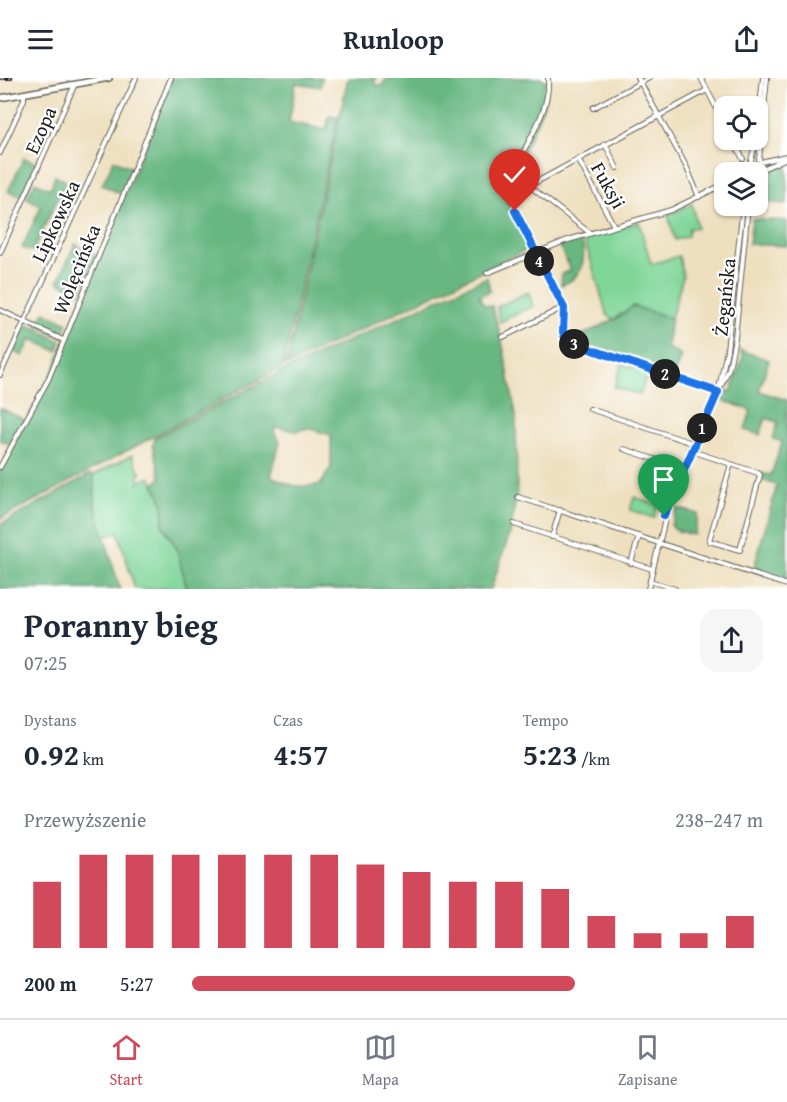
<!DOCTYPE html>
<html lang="pl">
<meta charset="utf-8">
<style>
body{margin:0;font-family:"Gentium Book Plus",serif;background:#f6f6f7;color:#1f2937;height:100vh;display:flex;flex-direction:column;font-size:22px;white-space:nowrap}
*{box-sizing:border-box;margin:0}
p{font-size:20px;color:#747a83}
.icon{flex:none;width:33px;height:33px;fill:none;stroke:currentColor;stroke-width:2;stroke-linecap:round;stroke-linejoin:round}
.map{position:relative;height:511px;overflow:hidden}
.sheet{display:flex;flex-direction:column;background:#fff;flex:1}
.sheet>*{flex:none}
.controls{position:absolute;left:714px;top:18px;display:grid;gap:12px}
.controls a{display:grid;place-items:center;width:54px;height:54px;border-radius:12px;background:#fff;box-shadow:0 2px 4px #0004;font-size:30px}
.pin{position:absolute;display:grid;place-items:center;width:51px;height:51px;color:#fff;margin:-62px -26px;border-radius:50% 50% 50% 0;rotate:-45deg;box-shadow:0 0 6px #0007}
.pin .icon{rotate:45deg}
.km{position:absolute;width:30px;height:30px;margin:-15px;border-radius:50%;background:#222;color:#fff;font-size:16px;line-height:30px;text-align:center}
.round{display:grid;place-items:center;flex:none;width:63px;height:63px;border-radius:18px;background:#f6f6f7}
.overview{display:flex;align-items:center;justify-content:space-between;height:102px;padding:0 24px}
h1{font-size:33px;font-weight:600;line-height:45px}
.metrics{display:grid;grid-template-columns:repeat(3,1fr);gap:9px;height:102px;padding:6px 24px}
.metrics div{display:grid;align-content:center}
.metrics b{font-size:30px;font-weight:600}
.metrics small{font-size:16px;font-weight:400}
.metrics p{font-size:16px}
.chart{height:168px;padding:12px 24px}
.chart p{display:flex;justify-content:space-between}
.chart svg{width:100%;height:108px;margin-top:6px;stroke:#d1495b;stroke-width:6}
ul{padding:0 24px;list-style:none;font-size:20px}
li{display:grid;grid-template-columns:96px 72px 1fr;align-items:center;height:45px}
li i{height:15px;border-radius:8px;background:#d1495b}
header{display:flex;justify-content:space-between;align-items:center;height:78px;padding:0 24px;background:#fff;font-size:27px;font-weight:600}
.menu{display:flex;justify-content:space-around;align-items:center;height:84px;border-top:2px solid #e0e1e3;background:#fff;font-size:16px;color:#747a83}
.menu a{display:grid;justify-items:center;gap:3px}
.menu .selected{color:#d1495b}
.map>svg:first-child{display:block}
.green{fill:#80d699;stroke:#4e795a;stroke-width:1.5}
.forest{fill:#68b781;stroke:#426a4e;stroke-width:1.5;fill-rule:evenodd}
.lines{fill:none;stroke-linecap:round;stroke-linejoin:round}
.minor-casing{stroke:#666155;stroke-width:6}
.major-casing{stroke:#666155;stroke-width:8}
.minor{stroke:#fff;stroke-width:4}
.major{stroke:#fff;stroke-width:5}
.rail-casing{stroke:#1c1c1c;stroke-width:4}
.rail{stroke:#fff;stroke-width:1.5;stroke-dasharray:4.5;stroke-linecap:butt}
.route-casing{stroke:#fff;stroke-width:12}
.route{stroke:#1a73e8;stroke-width:8}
.labels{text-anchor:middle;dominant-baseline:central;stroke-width:4.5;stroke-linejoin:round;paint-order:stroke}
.street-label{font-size:20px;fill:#1c1c1c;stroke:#fff}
</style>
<header><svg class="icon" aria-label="menu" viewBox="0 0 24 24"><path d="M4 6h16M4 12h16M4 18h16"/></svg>Runloop<svg class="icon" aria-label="share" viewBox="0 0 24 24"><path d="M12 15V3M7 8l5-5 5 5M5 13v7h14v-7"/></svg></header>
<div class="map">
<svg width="787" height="511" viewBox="0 0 787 511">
<rect width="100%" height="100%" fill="#fff"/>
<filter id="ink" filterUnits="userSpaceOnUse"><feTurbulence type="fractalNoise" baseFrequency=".0167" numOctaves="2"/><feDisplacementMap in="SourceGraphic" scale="12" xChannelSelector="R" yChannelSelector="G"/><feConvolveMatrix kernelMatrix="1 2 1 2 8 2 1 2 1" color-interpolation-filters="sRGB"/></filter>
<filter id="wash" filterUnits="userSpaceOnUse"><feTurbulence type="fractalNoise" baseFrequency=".008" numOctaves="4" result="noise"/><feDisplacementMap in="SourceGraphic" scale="24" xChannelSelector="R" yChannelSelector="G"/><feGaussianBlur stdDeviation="1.35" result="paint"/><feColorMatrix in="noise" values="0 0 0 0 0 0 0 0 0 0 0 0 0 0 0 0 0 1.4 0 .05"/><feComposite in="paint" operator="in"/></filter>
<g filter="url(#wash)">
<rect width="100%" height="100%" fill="#eee0bf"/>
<g class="green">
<path d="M692 126 697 150H689L688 158 675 162 668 137Z"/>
<path d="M639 144 651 186 679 178 683 198 671 240 633 228 614 241 607 237 584 160Z"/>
<path d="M528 214 534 228 500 244 497 229Z"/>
<path d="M622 286 648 294 640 317 614 309Z"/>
<path d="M132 377 141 396 138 397 140 404 137 407 144 401 151 400C159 413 167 432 162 447L177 471 187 511H135L118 454 104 459 95 428 94 397Z"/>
<path d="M634 419 658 427 654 440 630 432Z"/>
</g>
<g class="forest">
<path d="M172 0H322L320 9 296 5 289 44 326 52 329 38 338 39 283 289 0 441V391L7 384 5 382 54 291Z"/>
<path d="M348 0H376L374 6 382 8 387 0H541L546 3 545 23 539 39 510 104 507 117 530 170 286 288Z"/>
<path d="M24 80 39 86 24 119 8 113Z"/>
<path d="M114 82 132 90 121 116 102 107Z"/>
<path d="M787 86V126L758 124C757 104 769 91 787 86Z"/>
<path d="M55 98 66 103 33 173 22 170 41 128 27 120 35 104 50 111Z"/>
<path d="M752 141 787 143V168L749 166Z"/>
<path d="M581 161C587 181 583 200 561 207L562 196 571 192 559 168Z"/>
<path d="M75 166 96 177 87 199 83 197 81 199 86 202 81 215 58 204Z"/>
<path d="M487 199 490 213 479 218 484 227 492 228 502 263 516 337 517 413 511 452 491 511H187L177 471 162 445C167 434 160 417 154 406L161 400 153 367 155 360 281 294ZM275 349 296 353 308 350 331 357V389L321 406C302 411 288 408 271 398L280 364 274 353Z"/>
<path d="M633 228 671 240 667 269 681 278 674 297 570 263 619 239Z"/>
<path d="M44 234 68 245 62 259 37 248Z"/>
<path d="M26 246 61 263 57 273 31 261 23 278 13 273Z"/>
<path d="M740 272 769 282 759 313 787 322V504L753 493 777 407 761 402 763 398 760 395 771 397 782 364 773 361 778 344 766 340 760 357 745 352 751 332 721 322 725 312 731 314 743 278Z"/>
<path d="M0 330 25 342 11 367 0 362Z"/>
<path d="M90 396 94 397 95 428 120 511H0V447Z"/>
<path d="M677 430 698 436 694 457 678 453 671 447Z"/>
</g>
</g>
<g filter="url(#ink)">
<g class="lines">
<defs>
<g id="minor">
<path d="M548 0C551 44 512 76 509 118L564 229 565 262 718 313"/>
<path d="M638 0 687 90 699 119"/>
<path d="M701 0 724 45"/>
<path d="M593 30 649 0"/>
<path d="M758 46 763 0"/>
<path d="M733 62 743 81"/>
<path d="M605 66 617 90"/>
<path d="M0 75 24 22V16"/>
<path d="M578 81 614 148"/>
<path d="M759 82 767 0"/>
<path d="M761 84 786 78"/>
<path d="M758 93 787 80"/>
<path d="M743 94 751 90"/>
<path d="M752 94 750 87 756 62"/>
<path d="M515 97 590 155"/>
<path d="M531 107 707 12"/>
<path d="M0 175 75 6"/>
<path d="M487 195 565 163 671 132 724 106"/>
<path d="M0 232 63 262"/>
<path d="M503 259 564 229"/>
<path d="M0 297 136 0"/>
<path d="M719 310 727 272 743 128"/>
<path d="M590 331 695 366"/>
<path d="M624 371 684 391"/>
<path d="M692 373 758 395 760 397 740 472 709 463 731 386"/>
<path d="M0 389 48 302 171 0"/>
<path d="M518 419 787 507"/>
<path d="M514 446 652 491"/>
<path d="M552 459 560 432"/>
<path d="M631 485 639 458"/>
<path d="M650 503 675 511"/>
<path d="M648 511 668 429 729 290 735 260 748 128"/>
</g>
<path id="major" d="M0 20 109 0"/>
</defs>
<use href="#minor" class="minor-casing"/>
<use href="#major" class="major-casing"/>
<use href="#minor" class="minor"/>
<use href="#major" class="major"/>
<defs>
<path id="rail" d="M0 0H11"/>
</defs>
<use href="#rail" class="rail-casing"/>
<use href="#rail" class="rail"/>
</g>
</g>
<g class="lines" filter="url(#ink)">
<defs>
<path id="route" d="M515 133 564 230 563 254 566 263 718 314 664 438"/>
</defs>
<use href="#route" class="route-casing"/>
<use href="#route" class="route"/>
</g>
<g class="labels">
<g class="street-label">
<text transform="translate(40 52) rotate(-66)">Ezopa</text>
<text transform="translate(609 107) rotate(61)">Fuksji</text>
<text transform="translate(55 143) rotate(-65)">Lipkowska</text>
<text transform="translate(76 191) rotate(-68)">Wolęcińska</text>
<text transform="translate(724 219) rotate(-84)">Żegańska</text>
</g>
</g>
</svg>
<div class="controls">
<a><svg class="icon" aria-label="locate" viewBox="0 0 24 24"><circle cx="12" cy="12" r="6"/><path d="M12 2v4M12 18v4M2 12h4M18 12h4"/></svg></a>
<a><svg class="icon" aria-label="layers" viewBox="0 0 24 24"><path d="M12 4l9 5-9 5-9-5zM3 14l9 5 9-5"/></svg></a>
</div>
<div class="pin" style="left:664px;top:438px;background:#1e9e55"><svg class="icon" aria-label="arrive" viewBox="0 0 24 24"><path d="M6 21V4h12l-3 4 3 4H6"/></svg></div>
<div class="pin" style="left:515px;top:133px;background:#d93025"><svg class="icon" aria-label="check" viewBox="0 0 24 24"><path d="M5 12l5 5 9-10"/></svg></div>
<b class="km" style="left:702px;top:350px">1</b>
<b class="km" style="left:665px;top:296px">2</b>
<b class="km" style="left:574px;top:266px">3</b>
<b class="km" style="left:539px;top:183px">4</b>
</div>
<section class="sheet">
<div class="overview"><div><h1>Poranny bieg</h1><p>07:25</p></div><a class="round"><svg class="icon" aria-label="share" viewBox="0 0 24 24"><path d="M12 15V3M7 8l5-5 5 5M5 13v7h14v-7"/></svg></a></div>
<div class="metrics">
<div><p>Dystans</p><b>0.92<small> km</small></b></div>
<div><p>Czas</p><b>4:57</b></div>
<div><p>Tempo</p><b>5:23<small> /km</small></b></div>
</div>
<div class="chart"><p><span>Przewyższenie</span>238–247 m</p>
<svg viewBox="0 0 160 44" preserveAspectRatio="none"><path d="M5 44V17M15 44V6M25 44V6M35 44V6M45 44V6M55 44V6M65 44V6M75 44V10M85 44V13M95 44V17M105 44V17M115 44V20M125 44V31M135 44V38M145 44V38M155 44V31"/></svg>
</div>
<ul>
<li><b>200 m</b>5:27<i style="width:67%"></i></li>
</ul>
</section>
<nav class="menu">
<a class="selected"><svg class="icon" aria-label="home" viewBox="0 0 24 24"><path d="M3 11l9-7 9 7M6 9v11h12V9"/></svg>Start</a>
<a><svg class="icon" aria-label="map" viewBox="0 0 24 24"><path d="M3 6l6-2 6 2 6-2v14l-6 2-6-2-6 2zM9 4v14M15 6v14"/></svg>Mapa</a>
<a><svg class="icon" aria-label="saved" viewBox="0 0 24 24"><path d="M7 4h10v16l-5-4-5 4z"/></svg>Zapisane</a>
</nav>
